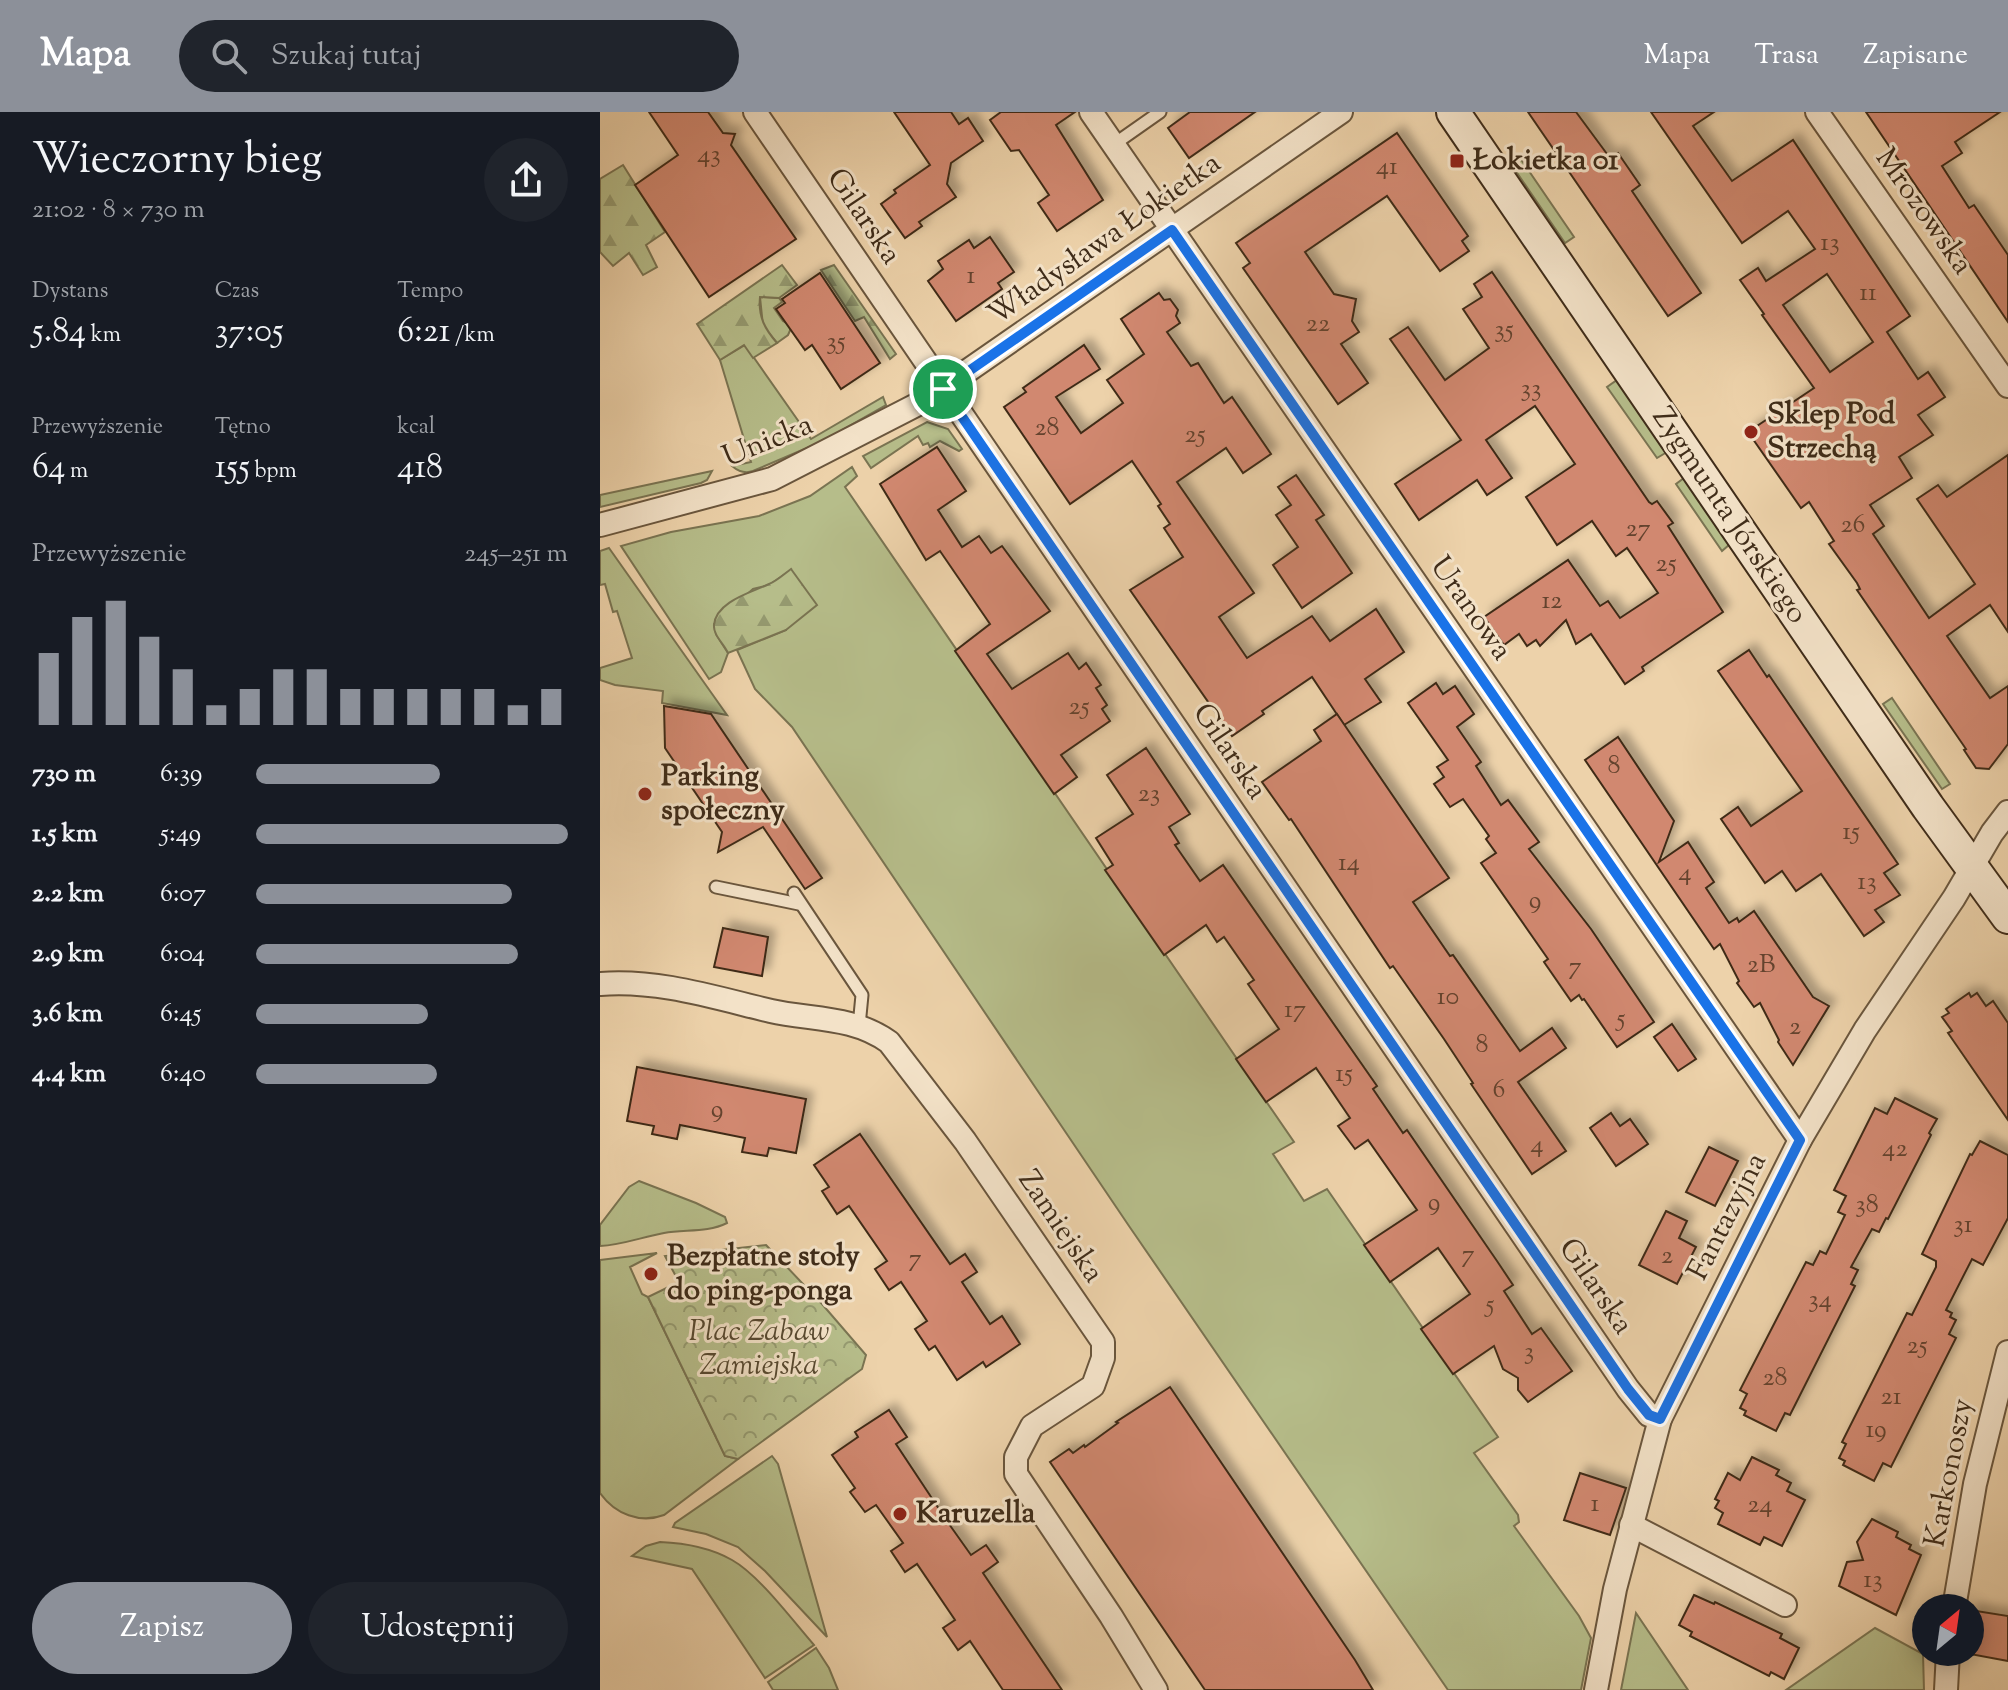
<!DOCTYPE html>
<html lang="pl">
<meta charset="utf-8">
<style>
body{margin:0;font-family:"Sorts Mill Goudy",serif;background:#20242c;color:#f1f3f6;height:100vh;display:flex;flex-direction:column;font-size:30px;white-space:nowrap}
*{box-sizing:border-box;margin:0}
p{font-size:26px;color:#9ea1a6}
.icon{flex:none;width:44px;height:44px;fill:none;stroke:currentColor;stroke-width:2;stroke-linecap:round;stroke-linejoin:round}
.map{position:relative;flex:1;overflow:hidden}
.details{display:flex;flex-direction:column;background:#171b24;width:600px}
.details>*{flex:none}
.needle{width:52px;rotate:29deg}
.controls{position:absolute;left:1312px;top:1482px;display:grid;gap:16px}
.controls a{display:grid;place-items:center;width:72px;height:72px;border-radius:50%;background:#171b24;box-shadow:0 4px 20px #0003;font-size:40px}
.pin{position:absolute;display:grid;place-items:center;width:68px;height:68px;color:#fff;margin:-34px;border:4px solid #fff;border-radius:50%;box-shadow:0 2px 8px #0007}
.round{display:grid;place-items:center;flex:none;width:84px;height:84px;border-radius:42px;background:#20242c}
.overview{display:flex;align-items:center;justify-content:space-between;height:136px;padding:0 32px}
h1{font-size:44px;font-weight:600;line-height:60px}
.metrics{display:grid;grid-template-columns:repeat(3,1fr);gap:12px;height:136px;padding:8px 32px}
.metrics div{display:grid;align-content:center}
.metrics b{font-size:34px;font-weight:600}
.metrics small{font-size:22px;font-weight:400}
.metrics p{font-size:22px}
.chart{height:224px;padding:16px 32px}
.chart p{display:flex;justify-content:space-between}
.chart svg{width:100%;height:144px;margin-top:8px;stroke:#8c9099;stroke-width:6}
.primary-button{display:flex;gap:16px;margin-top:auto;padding:16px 32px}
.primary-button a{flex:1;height:92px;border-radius:48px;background:#8c9099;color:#fff;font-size:32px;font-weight:600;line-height:92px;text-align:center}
.primary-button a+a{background:#20242c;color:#f1f3f6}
ul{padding:0 32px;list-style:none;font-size:26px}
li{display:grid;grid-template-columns:128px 96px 1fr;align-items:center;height:60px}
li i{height:20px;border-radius:10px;background:#8c9099}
header{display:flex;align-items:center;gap:48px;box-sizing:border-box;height:112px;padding:0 40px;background:#8c9099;color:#fff}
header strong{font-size:38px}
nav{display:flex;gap:44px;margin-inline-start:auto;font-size:28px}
.search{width:560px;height:72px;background:#20242c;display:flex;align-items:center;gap:20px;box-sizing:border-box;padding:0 28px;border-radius:44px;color:#9ea1a6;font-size:30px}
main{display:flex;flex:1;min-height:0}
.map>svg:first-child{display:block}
.green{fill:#b6bd8a;stroke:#7a7452;stroke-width:2}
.forest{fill:url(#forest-firs);stroke:#7a7452;stroke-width:2}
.park{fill:url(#park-crowns);stroke:#7a7452;stroke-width:2}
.building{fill:#d1886f;stroke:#3f2c19;stroke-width:2;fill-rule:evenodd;filter:url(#shadow)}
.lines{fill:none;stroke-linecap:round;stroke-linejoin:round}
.lane-casing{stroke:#6a563d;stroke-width:15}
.street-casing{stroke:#6a563d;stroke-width:26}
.secondary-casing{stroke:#3f2c19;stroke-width:36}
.lane{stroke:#f3e2c8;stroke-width:11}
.street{stroke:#f3e2c8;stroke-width:22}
.secondary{stroke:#f3e2c8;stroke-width:32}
.route-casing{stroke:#fff;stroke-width:16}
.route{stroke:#1a73e8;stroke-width:10}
.poi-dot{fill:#8f2418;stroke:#f3e2c8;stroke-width:3}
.labels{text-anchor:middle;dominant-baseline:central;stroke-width:6;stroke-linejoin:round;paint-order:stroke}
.number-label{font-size:26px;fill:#64432e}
.poi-label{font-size:30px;font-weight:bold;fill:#3f2c19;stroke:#f3e2c8;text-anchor:start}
.street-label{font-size:30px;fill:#3f2c19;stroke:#f3e2c8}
.park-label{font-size:30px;font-style:italic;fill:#574930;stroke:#f3e2c8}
</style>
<header>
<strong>Mapa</strong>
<div class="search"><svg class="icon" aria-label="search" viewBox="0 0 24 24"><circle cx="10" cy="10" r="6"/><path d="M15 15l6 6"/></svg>Szukaj tutaj</div>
<nav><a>Mapa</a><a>Trasa</a><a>Zapisane</a></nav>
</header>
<main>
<section class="details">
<div class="overview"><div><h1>Wieczorny bieg</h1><p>21:02 · 8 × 730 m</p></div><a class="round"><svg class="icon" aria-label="share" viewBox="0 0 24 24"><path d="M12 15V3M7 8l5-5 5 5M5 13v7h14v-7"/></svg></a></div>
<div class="metrics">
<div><p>Dystans</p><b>5.84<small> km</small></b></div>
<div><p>Czas</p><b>37:05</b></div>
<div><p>Tempo</p><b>6:21<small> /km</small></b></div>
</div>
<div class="metrics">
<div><p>Przewyższenie</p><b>64<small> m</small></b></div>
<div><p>Tętno</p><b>155<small> bpm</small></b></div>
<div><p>kcal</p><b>418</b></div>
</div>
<div class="chart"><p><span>Przewyższenie</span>245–251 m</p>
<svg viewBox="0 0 160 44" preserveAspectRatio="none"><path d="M5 44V22M15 44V11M25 44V6M35 44V17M45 44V27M55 44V38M65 44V33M75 44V27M85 44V27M95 44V33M105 44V33M115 44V33M125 44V33M135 44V33M145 44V38M155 44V33"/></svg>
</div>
<ul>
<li><b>730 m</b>6:39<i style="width:59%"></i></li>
<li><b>1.5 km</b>5:49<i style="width:100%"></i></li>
<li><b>2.2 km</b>6:07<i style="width:82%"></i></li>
<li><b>2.9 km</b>6:04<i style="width:84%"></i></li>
<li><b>3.6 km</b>6:45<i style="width:55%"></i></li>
<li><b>4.4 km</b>6:40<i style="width:58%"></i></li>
</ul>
<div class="primary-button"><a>Zapisz</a><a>Udostępnij</a></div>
</section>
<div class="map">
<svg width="1408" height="1578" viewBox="0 0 1408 1578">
<defs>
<pattern id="forest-firs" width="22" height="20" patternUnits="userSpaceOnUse" patternTransform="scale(2)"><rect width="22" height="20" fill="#b6bd8a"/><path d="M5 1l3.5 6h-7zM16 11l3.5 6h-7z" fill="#959a70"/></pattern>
<pattern id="park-crowns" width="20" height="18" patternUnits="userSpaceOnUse" patternTransform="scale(2)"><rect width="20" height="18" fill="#b6bd8a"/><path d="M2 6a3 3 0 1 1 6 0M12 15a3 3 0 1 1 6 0" fill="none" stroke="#959a70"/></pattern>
<filter id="shadow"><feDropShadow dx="7" dy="-7" stdDeviation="4" flood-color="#0004"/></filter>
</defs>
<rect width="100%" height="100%" fill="#edd2aa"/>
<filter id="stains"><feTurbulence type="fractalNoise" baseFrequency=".0025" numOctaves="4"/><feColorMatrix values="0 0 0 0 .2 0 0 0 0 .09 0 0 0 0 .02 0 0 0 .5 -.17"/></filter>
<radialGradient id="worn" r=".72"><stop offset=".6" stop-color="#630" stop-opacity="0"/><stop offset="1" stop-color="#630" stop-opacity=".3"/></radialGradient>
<g class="green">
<path d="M920 46 974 125 965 131 911 52Z"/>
<path d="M160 185 179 186 182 190 174 196 183 209 192 214 188 223 177 231 163 214Z"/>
<path d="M145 233 211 327 283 285 286 293 221 330 153 359C145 362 139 360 132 354L151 350 120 248Z"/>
<path d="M1017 268 1067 340 1057 346 1007 275Z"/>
<path d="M327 310 348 317 362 337 359 339 340 329 330 335 328 331 323 333 318 324 271 356 263 344Z"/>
<path d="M252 355 257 364 245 375 694 1030 673 1042 704 1089 727 1077 898 1325 874 1341 918 1403 919 1410 914 1414 979 1504 991 1526 981 1578H848L529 1114 192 615 155 577 137 538 186 518 191 458 169 473 153 477 114 512 116 522 128 541 121 560 109 567 21 434 71 420 159 404 210 384Z"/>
<path d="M112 359 107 368 101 371 0 395V383Z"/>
<path d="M1084 366 1130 432 1122 439 1076 372Z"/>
<path d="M9 436 127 603 62 591 63 579 15 573 0 568V556L32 546 17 499 13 500 5 472 0 473V439Z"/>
<path d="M1292 586 1350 672 1342 677 1283 592Z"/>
<path d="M39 1069 96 1091 125 1105 127 1111C107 1121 85 1117 64 1121 42 1125 22 1133 0 1134V1113L29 1075Z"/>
<path d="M57 1141 30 1155 42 1182 48 1185 125 1344 138 1347 64 1403C40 1412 15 1402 0 1381V1148Z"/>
<path d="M172 1344 178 1352 227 1525 165 1459 138 1435 106 1422 73 1415 75 1411Z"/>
<path d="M60 1430C84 1431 111 1436 132 1448 159 1463 193 1509 214 1533L165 1566 92 1457 32 1444 46 1434Z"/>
<path d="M1036 1501 1088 1578H1021Z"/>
<path d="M1275 1516 1323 1542 1324 1578H1186Z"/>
<path d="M216 1536 229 1556 238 1578H173L168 1570Z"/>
</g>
<g class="forest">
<path d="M23 53 65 120 46 133 57 155 43 163 29 141 13 154 0 140V67Z"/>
<path d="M182 153 197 173 179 186 160 185C158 205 165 217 177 231L153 246 144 233 120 248 97 212Z"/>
<path d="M234 153 296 242 290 247 264 205 255 209 221 158Z"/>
<path d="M191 457 217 493 186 518 128 541C124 532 113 523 114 513 116 489 153 480 169 472 177 469 184 462 191 457Z"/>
</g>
<path class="park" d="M166 1133 222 1192 266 1243 262 1257 138 1347 125 1344 48 1185 79 1170 65 1144Z"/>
<g class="building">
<path d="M49 0H108L123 21 135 22 131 33 196 127 109 185 35 73 78 43Z"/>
<path d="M294 0H351L359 12 368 6 383 29 351 51 347 72 356 85 319 110 322 114 305 126 281 92 296 81 294 78 330 53Z"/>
<path d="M401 0H475L456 13 503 88 457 119 438 91 449 83 419 38 411 39 390 8Z"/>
<path d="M590 0H655L589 46 568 16Z"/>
<path d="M928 0H976L1010 46 1018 41 1040 73 1032 79 1101 181 1068 204Z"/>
<path d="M1051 0H1114L1093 14 1132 69 1193 28 1310 204 1287 220 1318 267 1328 260 1345 285 1318 303 1333 323 1299 345 1312 366 1270 393 1284 414 1273 422 1329 506 1375 472 1317 387 1338 373 1347 385 1408 343V520L1390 493 1347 524 1390 586 1408 574V632L1389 657 1376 656 1364 638 1366 637 1257 478 1260 477 1257 471 1229 432 1234 429 1209 390 1201 396 1148 320 1214 276 1162 203 1164 202 1140 168 1158 156 1166 169 1215 137 1188 99 1142 131ZM1227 162 1273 230 1230 260 1183 193Z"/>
<path d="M1266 0H1400L1355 30 1362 41 1342 54 1369 96 1374 93 1408 143V210Z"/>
<path d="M797 21 868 124 862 129 869 139 840 159 787 84 705 140 734 182 756 187 752 209 759 220 741 232 768 271 738 292 643 156 650 151 636 131Z"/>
<path d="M390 125 414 160 398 171 402 177 356 209 328 169 343 157 338 149 369 128 374 136Z"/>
<path d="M892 160 1049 390 1052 392 1057 389 1073 411 1068 414 1123 500 1042 555 1044 559 1025 572 991 522 976 532 966 508 940 534 936 528 927 534 919 522 904 533 884 505 968 448 1000 494 1008 489 1020 506 1058 481 1027 436 1016 444 992 409 957 433 926 385 975 352 935 294 886 328 912 366 887 383 877 368 819 408 795 372 861 328 790 227 808 215 845 268 889 236 863 197 882 185 874 172Z"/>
<path d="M220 161 280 251 241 277 212 233 205 238 176 197 185 191 182 187Z"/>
<path d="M559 181 564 188 570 187 578 198 576 204 580 211 567 220 591 254 598 251 624 291 632 285 671 342 643 361 626 336 577 370 654 481 619 505 647 546 712 504 730 529 776 497 804 540 765 567 781 590 744 613 712 565 662 599 664 602 632 624 530 478 583 445 564 416 570 412 558 394 561 392 532 349 470 392 404 295 426 280 423 276 484 233 500 257 456 285 481 321 523 291 507 268 544 242 521 207Z"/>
<path d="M337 335 366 379 338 398 362 435 379 424 391 441 402 434 450 499 387 542 412 577 468 541 479 557 486 551 501 573 496 576 507 593 502 597 510 609 461 643 477 665 454 682 355 539 390 512 340 439 326 448 280 372Z"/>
<path d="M696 363 724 403 716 408 752 461 702 496 673 453 698 435 676 403 691 393 678 375Z"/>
<path d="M1149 538 1167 565 1169 563 1298 752 1284 761 1300 783 1275 798 1284 810 1264 824 1221 762 1196 779 1182 759 1165 771 1121 707 1138 695 1151 714 1202 679 1118 559Z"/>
<path d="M836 571 843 582 855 574 874 602 857 615 881 650 876 654 901 693 908 688 939 730 929 737 991 817 1054 910 1017 935 984 887 982 888 979 883 971 889 944 850 948 847 881 751 896 741 886 727 889 724 863 687 850 695 834 672 844 665 837 655 848 648 808 591Z"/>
<path d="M64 594 111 602 222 766 205 777 163 715 118 740 122 720 65 636Z"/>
<path d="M737 602 849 766 813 790 850 844 853 843 920 939 952 916 966 936 918 970 966 1039 932 1062 871 972 873 971 844 927 793 854 790 856 691 707 689 708 662 670 721 629 714 618Z"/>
<path d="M1018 625 1074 709 1059 750 1088 730 1114 770 1106 776 1129 811 1137 806 1139 810 1154 799 1213 885 1229 894 1193 953 1178 930 1179 928 1160 891 1154 895 1137 871 1139 869 1120 832 1114 837 985 648Z"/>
<path d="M546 636 590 702 569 715 579 731 575 733 600 769 623 753 777 974 773 977 803 1021 807 1018 897 1149 913 1173 904 1179 932 1222 941 1216 972 1259 928 1290 918 1278V1266L903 1257 894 1234 853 1262 821 1217 870 1182 838 1136 790 1170 764 1133 817 1098 768 1028 755 1037 738 1014 750 1006 716 956 666 990 636 947 679 917 648 872 654 868 624 825 617 830 606 813 564 843 505 758 513 753 496 726 533 702 507 663Z"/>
<path d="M123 816 168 825 162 864 114 855Z"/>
<path d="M1369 881 1371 885 1377 881 1386 894 1393 889 1408 911V1008L1348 921 1352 919 1342 905 1349 901 1346 897Z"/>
<path d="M1072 912 1096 947 1078 959 1054 925Z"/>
<path d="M37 955 206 987 196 1041 169 1036 167 1044 142 1040 145 1026 80 1013 77 1027 52 1022 54 1014 27 1009Z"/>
<path d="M1295 986 1337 1007 1329 1021 1331 1023 1288 1107 1286 1106 1279 1120 1272 1117 1251 1155 1258 1158 1251 1172 1255 1174 1190 1303 1185 1301 1176 1319 1144 1303 1146 1299 1140 1296 1147 1282 1140 1278 1206 1150 1213 1153 1220 1139 1226 1142 1245 1103 1238 1100 1246 1084 1234 1078 1275 996 1287 1002Z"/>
<path d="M1011 1001 1020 1014 1030 1007 1048 1032 1016 1054 990 1016Z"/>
<path d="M260 1022 350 1152 365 1142 377 1160 362 1170 390 1212 402 1204 420 1232 386 1255 383 1250 357 1268 335 1234 329 1238 315 1217 327 1209 301 1170 289 1178 275 1157 287 1149 249 1094 237 1102 222 1079 229 1075 214 1053Z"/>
<path d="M1380 1029 1408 1043V1106L1383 1153 1372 1147 1346 1198 1352 1201 1350 1205 1356 1208 1349 1222 1356 1226 1291 1355 1283 1351 1274 1369 1243 1353 1245 1349 1239 1346 1246 1332 1242 1330 1307 1201 1312 1203 1336 1155V1149L1322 1142 1370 1042 1372 1043Z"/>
<path d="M1109 1035 1138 1049 1115 1094 1086 1080Z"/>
<path d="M1066 1099 1087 1109 1079 1126 1096 1135 1077 1172 1039 1153Z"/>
<path d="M570 1275 755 1548 773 1578H605L450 1350 469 1337 473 1341 484 1333 485 1335 518 1311 516 1310Z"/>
<path d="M289 1298 307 1325 296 1332 349 1412 371 1443 386 1433 398 1450 383 1461 462 1578H403L370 1529 358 1538 343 1516 355 1508 317 1452 305 1460 291 1439 303 1431 276 1393 265 1400 250 1380 255 1376 232 1343 258 1325 255 1320Z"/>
<path d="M1152 1345 1179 1358 1176 1363 1191 1371 1187 1379 1205 1388 1182 1434 1164 1425 1160 1433 1118 1412 1123 1401 1115 1396 1119 1389 1115 1387 1128 1361 1140 1368Z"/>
<path d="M980 1361 1026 1376 1010 1423 964 1408Z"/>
<path d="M1272 1407 1298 1420 1296 1425 1311 1433 1309 1437 1321 1443 1296 1503 1239 1474 1247 1450 1263 1448 1257 1430Z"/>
<path d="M1094 1483 1114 1492 1115 1490 1182 1522 1180 1526 1199 1536 1184 1567 1171 1560 1169 1564 1090 1524 1092 1520 1079 1513Z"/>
<path d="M1370 1498 1408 1504V1549L1370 1542Z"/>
</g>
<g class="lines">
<defs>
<g id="lane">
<path d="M513 33 560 0"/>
<path d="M116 775 199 792"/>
<path d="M194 781 262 883 259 914"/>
</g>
<g id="street">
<path d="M155 0 1028 1277 1049 1303 1060 1307"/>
<path d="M491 0 1200 1028"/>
<path d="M1217 0 1408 274"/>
<path d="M0 413 172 367 324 289 741 0"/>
<path d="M0 872C57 867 116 886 171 899 211 908 253 904 289 930L365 1029 503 1230V1246L493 1274 432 1314 416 1345V1362L511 1504 556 1578"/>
<path d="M1031 1413 1185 1493"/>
<path d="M1354 1496 1375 1372 1408 1240"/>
<path d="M996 1578 1015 1477 1060 1307 1200 1028 1265 918 1354 786 1392 721 1408 700"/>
<path d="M1346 1578 1348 1540"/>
</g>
<path id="secondary" d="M853 0 1328 695 1408 805"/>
</defs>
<use href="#lane" class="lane-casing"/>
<use href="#street" class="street-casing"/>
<use href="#secondary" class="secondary-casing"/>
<use href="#lane" class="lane"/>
<use href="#street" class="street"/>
<use href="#secondary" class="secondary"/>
</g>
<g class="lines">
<defs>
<path id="route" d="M572 118 1200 1028 1060 1307 1049 1303 1028 1277 343 277Z"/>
</defs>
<use href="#route" class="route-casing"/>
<use href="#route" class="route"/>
</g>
<g class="poi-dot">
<rect x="849" y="41" width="16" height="16" rx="4"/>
<circle cx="1151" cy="320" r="8"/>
<circle cx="45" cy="682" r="8"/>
<circle cx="51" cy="1162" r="8"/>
<circle cx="300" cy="1402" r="8"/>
</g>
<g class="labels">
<g class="number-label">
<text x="109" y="43">43</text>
<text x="787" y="55">41</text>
<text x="1230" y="131">13</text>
<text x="371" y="164">1</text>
<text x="1268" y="181">11</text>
<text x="718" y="212">22</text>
<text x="904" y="218">35</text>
<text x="236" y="230">35</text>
<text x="931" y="277">33</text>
<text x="447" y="316">28</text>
<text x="595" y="323">25</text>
<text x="1253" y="413">26</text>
<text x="1038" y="417">27</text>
<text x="1066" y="452">25</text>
<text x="952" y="489">12</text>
<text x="479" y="595">25</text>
<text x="1014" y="654">8</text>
<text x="549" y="682">23</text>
<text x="1251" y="720">15</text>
<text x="749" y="751">14</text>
<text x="1085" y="761">4</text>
<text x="1267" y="770">13</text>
<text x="935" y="789">9</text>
<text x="1161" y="853">2B</text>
<text x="975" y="855">7</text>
<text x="848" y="885">10</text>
<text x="695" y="898">17</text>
<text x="1021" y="907">5</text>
<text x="1195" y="915">2</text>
<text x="882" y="933">8</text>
<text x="744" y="962">15</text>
<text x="899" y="978">6</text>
<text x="117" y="998">9</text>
<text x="937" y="1033">4</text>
<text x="1295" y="1037">42</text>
<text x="834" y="1091">9</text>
<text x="1267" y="1093">38</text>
<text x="1363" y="1113">31</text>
<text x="868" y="1143">7</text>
<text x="1067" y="1144">2</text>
<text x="315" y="1147">7</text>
<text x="1220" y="1188">34</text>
<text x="890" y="1193">5</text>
<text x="1317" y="1234">25</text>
<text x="929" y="1240">3</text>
<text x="1175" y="1266">28</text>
<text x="1291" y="1285">21</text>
<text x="1276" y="1318">19</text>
<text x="995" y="1392">1</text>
<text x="1160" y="1393">24</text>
<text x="1273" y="1468">13</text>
</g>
<g class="poi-label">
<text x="873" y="49">Łokietka 01</text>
<text x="1167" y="303">Sklep Pod<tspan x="1167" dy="34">Strzechą</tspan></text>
<text x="61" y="665">Parking<tspan x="61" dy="34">społeczny</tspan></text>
<text x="67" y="1145">Bezpłatne stoły<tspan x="67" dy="34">do ping-ponga</tspan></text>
<text x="316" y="1402">Karuzella</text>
</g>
<g class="street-label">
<text transform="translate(1323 100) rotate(55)">Mrozowska</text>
<text transform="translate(263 105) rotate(56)">Gilarska</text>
<text transform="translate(505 128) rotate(-35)">Władysława Łokietka</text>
<text transform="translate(168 330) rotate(-22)">Unicka</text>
<text transform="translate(1129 404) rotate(56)">Zygmunta Jórskiego</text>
<text transform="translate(870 497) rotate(55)">Uranowa</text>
<text transform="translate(629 640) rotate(56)">Gilarska</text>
<text transform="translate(1128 1105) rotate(-63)">Fantazyjna</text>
<text transform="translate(460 1115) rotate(56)">Zamiejska</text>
<text transform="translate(995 1175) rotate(56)">Gilarska</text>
<text transform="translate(1350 1361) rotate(-79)">Karkonoszy</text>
</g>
<g class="park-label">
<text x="159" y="1220">Plac Zabaw<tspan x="159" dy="34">Zamiejska</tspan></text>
</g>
</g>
<rect width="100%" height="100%" filter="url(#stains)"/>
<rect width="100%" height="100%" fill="url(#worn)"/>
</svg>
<div class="controls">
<a><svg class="needle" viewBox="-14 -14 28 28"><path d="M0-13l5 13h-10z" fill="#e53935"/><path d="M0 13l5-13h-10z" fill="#9ea1a6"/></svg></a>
</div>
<div class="pin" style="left:343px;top:277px;background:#1e9e55"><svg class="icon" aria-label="arrive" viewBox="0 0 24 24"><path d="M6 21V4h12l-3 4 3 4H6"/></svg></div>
</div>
</main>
